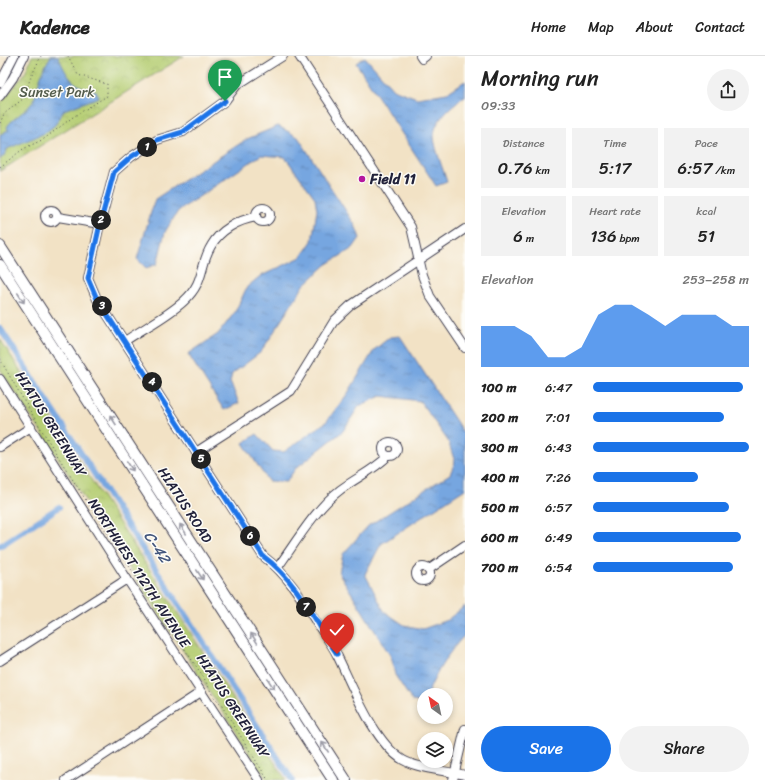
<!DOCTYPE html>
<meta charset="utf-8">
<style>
body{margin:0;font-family:Sriracha,sans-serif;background:#f2f2f2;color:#222;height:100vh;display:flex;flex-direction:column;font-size:15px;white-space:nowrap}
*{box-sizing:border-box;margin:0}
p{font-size:13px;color:#767676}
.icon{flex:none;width:22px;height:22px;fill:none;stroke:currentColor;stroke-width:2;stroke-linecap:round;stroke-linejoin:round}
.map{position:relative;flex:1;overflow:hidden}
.sheet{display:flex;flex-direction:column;background:#fff;width:300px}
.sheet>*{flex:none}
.needle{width:26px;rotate:327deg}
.fabs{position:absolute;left:417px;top:632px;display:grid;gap:8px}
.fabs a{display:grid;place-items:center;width:36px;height:36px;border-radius:50%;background:#fff;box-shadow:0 2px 6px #0003;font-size:20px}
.pin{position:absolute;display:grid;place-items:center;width:34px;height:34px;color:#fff;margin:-41px -17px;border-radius:50% 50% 50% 0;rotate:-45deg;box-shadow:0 0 4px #0007}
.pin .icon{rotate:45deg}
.km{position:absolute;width:20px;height:20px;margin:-10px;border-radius:50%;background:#222;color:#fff;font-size:11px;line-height:20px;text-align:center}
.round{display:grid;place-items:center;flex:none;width:42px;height:42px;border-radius:21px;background:#f2f2f2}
.summary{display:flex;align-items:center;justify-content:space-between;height:68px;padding:0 16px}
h1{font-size:22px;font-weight:600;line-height:30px}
.figures{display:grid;grid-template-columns:repeat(3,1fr);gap:6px;height:68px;padding:4px 16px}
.figures div{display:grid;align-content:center;border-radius:0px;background:#f2f2f2;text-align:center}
.figures b{font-size:17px;font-weight:600}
.figures small{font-size:11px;font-weight:400}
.figures p{font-size:11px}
.chart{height:112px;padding:8px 16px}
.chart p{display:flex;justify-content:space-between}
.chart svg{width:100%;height:72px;margin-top:4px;fill:#1a73e8;opacity:.7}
.cta{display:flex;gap:8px;margin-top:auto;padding:8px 16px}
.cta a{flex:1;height:46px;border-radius:24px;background:#1a73e8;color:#fff;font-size:16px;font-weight:600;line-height:46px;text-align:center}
.cta a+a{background:#f2f2f2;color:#222}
ul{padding:0 16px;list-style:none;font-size:13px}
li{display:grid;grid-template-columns:64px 48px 1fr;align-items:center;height:30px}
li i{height:10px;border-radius:5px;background:#1a73e8}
header{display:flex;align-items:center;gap:24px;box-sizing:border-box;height:56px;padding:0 20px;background:#fff;border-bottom:1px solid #e0e0e0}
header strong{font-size:19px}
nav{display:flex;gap:22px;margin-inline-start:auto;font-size:14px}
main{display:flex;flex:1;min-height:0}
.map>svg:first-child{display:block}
.park{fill:url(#park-crowns);stroke:#6c7856}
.water{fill:url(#water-ripples);stroke:#4c648e}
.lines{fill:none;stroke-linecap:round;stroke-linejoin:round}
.canal{stroke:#76a6e0;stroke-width:6}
.minor-casing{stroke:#413f50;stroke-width:10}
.major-casing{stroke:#413f50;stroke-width:12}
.path{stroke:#413f50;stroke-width:1;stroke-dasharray:1 3;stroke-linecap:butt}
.minor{stroke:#fff;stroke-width:8}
.major{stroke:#fff;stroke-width:10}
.oneway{stroke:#9c9ca7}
.route-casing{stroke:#fff;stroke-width:8}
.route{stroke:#1a73e8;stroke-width:5}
.poi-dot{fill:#b5179e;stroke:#fdfcf7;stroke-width:1.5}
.labels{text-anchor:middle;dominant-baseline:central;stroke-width:3;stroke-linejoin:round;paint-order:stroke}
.park-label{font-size:14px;fill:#555e4e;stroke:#fdfcf7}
.poi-label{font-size:14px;font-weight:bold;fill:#22223b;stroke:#fdfcf7;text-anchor:start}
.street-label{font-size:14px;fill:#22223b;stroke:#fdfcf7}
.water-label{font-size:15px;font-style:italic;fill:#44577d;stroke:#fdfcf7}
</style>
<header>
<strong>Kadence</strong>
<nav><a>Home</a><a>Map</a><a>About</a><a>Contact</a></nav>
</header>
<main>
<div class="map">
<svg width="465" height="724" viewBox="0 0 465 724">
<defs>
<pattern id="park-crowns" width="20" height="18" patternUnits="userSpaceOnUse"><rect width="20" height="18" fill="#b5cd72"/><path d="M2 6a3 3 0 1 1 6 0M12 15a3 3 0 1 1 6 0" fill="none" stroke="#9bb064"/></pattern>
<pattern id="water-ripples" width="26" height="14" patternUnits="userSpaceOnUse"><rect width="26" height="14" fill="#76a6e0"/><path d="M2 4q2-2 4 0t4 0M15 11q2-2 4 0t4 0" fill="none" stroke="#6087b7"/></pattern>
</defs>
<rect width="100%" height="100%" fill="#fdfcf7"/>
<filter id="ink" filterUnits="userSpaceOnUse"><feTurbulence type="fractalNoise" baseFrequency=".025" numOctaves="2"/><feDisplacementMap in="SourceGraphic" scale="8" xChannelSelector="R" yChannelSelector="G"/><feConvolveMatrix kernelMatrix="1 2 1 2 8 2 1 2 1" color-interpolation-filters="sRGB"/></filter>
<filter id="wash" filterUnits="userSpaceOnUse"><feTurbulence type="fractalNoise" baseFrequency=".012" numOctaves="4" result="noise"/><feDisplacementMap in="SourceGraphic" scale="16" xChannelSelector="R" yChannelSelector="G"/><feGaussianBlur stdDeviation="0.9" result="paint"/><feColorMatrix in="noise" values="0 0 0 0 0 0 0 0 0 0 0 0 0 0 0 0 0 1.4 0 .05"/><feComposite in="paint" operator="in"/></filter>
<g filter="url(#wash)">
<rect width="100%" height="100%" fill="#f2e2c5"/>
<g class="park">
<path d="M32 0H184L0 115V48L25 17Z"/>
<path d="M0 283 286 724H267L0 313Z"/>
</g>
<g class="water">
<path d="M51 0H58C67 20 72 31 96 35L99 41 64 54 55 69 45 77 7 93 4 100 0 103V79L8 74 7 71C13 61 25 57 32 47 36 41 36 35 38 29 41 18 45 9 51 0Z"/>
<path d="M365 1 393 33 417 42 447 37 465 25V40C453 48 433 65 434 81 435 93 443 113 447 126L436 130 356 7Z"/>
<path d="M278 70 298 81 355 169 360 182 353 192 326 209 304 229 261 296 232 318 230 326 239 347 224 354 188 298 218 278 235 256 247 231 259 221 301 201 312 185 317 154 315 142 285 101 261 99 178 155 165 176 157 208 146 212 137 203 155 143 247 83Z"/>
<path d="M400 280 465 379V433L381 488 365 518 384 555 404 569 423 573 447 564 465 550V579C448 596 436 617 427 639H424L423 647 412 645 395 619 391 601 339 517 343 498 368 470 450 418 455 406 448 385 420 345 381 340 359 350 343 375 296 412 286 426 268 425 243 387 257 378 273 395 284 396 326 366 348 337 374 294 390 281Z"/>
</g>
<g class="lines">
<g class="canal">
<path d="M0 272 292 724"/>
<path d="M0 490 59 451"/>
</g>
</g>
</g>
<g filter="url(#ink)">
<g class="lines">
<defs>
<g id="minor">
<path d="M283 0 237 29 225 45 183 76 157 84 131 101 114 116 100 168 88 222 97 243 263 500C287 518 301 541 316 566 323 577 332 588 337 599 352 629 374 687 403 704 419 713 447 715 465 719"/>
<path d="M299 0 411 171 422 219 430 240 465 292"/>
<path d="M420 0 422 3 426 0"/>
<path d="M0 27 14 0"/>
<path d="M0 40 13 22 24 0"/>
<circle cx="263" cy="159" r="7"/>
<circle cx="51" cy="160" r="6"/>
<path d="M58 161 100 168"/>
<path d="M125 285C144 272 168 260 184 245 205 226 199 210 211 190 220 174 238 164 256 161"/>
<path d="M0 323 127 523 259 724"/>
<circle cx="390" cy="393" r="7"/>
<path d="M0 391 31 371"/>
<path d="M196 396 291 335 334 265 351 249 465 173"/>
<path d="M278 511C296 486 316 452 340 434 356 422 374 414 388 400"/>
<circle cx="423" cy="518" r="7"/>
<path d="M428 514 465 489"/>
<path d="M0 605 127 523"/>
<path d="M66 724 201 636"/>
<path d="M453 724 465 673"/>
</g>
<g id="major">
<path d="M0 190 346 724"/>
<path d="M0 209 333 724"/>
</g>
</defs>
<use href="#minor" class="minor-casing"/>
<use href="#major" class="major-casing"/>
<g class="path">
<path d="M0 67 4 58 24 42 30 23 41 0"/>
<path d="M0 111 23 93 44 83 73 61 107 40V28L78 19 68 0"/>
<path d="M0 303C62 413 134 517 204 622L213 640 220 647 268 724"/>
</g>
<use href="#minor" class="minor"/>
<use href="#major" class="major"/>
</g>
<defs><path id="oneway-shaft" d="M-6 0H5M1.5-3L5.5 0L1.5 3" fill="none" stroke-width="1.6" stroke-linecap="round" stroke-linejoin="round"/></defs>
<g class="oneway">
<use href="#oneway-shaft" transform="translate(21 242) rotate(57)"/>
<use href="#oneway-shaft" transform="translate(113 364) rotate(-123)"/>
<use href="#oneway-shaft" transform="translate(130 410) rotate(57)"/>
<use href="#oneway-shaft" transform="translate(183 473) rotate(-123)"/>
<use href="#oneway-shaft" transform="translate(200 519) rotate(57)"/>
<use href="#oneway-shaft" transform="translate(254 582) rotate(-123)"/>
<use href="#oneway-shaft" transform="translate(271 628) rotate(57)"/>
<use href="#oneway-shaft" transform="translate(325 691) rotate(-123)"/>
</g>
</g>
<g class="lines" filter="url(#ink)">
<defs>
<path id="route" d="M225 45 183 76 157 84 131 101 114 116 100 168 88 222 97 243 263 500C296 524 315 564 337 598"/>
</defs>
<use href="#route" class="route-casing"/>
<use href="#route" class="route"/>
</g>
<circle class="poi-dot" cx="362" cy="123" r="4"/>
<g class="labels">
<g class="park-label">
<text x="57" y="36">Sunset Park</text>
</g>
<g class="poi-label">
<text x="370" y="123">Field 11</text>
</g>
<g class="street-label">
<text transform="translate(51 368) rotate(58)">HIATUS GREENWAY</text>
<text transform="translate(185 449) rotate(57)">HIATUS ROAD</text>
<text transform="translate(139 517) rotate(57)">NORTHWEST 112TH AVENUE</text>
<text transform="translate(233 650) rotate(57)">HIATUS GREENWAY</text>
</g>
<g class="water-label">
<text transform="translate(157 491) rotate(57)">C-42</text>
</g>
</g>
</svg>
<div class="fabs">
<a><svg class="needle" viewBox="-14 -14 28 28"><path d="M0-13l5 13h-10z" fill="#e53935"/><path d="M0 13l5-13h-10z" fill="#767676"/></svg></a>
<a><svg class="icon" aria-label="layers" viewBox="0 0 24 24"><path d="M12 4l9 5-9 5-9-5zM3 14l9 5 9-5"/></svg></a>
</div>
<div class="pin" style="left:225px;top:45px;background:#1e9e55"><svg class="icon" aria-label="arrive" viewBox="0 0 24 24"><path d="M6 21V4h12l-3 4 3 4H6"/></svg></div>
<div class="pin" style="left:337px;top:598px;background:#d93025"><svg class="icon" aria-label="check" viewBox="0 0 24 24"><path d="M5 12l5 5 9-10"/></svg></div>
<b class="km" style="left:147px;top:91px">1</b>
<b class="km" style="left:101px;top:164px">2</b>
<b class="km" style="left:102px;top:250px">3</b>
<b class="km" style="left:152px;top:326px">4</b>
<b class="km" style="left:201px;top:403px">5</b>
<b class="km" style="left:250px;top:480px">6</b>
<b class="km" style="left:306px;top:551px">7</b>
</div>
<section class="sheet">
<div class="summary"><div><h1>Morning run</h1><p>09:33</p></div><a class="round"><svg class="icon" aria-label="share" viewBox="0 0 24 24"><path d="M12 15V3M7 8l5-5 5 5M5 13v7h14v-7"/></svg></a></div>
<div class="figures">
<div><p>Distance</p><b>0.76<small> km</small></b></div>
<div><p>Time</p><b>5:17</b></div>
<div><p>Pace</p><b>6:57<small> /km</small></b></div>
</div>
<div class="figures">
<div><p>Elevation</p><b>6<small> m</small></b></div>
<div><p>Heart rate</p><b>136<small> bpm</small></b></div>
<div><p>kcal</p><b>51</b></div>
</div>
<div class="chart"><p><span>Elevation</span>253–258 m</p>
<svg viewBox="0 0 160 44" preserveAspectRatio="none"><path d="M0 44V19L10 19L20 19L30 25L40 38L50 38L60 32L70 12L80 6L90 6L100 12L110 19L120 12L130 12L140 12L150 19L160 19V44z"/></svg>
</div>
<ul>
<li><b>100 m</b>6:47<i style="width:96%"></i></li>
<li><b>200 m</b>7:01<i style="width:84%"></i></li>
<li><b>300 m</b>6:43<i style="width:100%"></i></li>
<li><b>400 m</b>7:26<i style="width:67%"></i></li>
<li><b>500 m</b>6:57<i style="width:87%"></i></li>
<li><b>600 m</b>6:49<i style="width:95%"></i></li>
<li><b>700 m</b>6:54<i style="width:90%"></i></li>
</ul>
<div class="cta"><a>Save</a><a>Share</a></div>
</section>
</main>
